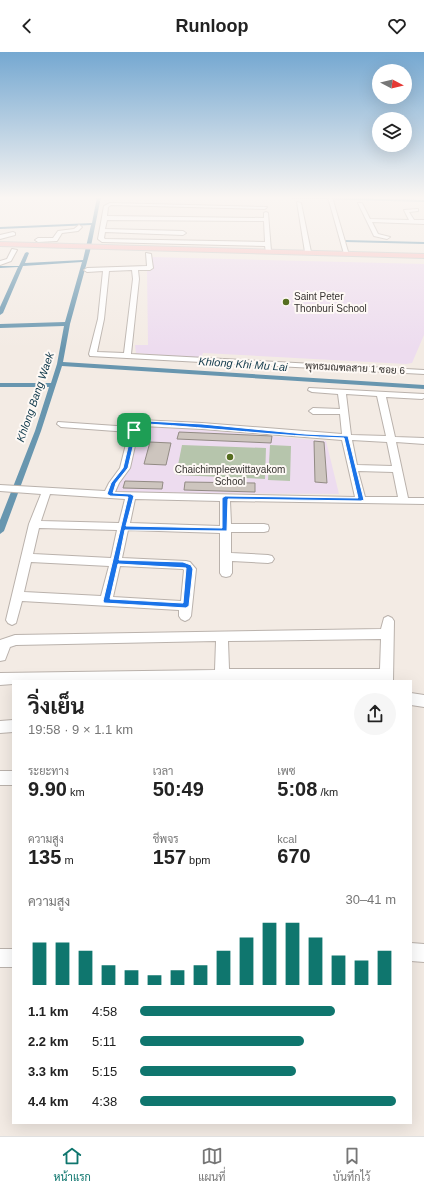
<!DOCTYPE html>
<html lang="th">
<meta charset="utf-8">
<style>
body{margin:0;font-family:Helvetica,Sarabun,sans-serif;background:#f6f6f6;color:#222;height:100vh;display:flex;flex-direction:column;font-size:15px;white-space:nowrap}
*{box-sizing:border-box;margin:0}
p{font-size:13px;color:#767676}
.icon{flex:none;width:22px;height:22px;fill:none;stroke:currentColor;stroke-width:2;stroke-linecap:round;stroke-linejoin:round}
.map{position:relative;flex:1;overflow:hidden}
.drawer{position:absolute;left:12px;top:628px;width:400px;height:444px;display:flex;flex-direction:column;background:#fff;border-radius:0px;box-shadow:0 4px 16px #0002}
.drawer>*{flex:none}
.needle{width:26px;rotate:97deg}
.tools{position:absolute;left:372px;top:12px;display:grid;gap:8px}
.tools a{display:grid;place-items:center;width:40px;height:40px;border-radius:50%;background:#fff;box-shadow:0 4px 16px #0002;font-size:20px}
.pin{position:absolute;display:grid;place-items:center;width:34px;height:34px;color:#fff;margin:-17px;border-radius:8px;box-shadow:0 2px 6px #0006}
.round{display:grid;place-items:center;flex:none;width:42px;height:42px;border-radius:21px;background:#f6f6f6}
.headline{display:flex;align-items:center;justify-content:space-between;height:68px;padding:0 16px}
h1{font-size:22px;font-weight:700;line-height:30px}
.metrics{display:grid;grid-template-columns:repeat(3,1fr);gap:6px;height:68px;padding:4px 16px}
.metrics div{display:grid;align-content:center}
.metrics b{font-size:20px;font-weight:700}
.metrics small{font-size:11px;font-weight:400}
.metrics p{font-size:11px}
.chart{height:112px;padding:8px 16px}
.chart p{display:flex;justify-content:space-between}
.chart svg{width:100%;height:72px;margin-top:4px;stroke:#0f766e;stroke-width:6}
ul{padding:0 16px;list-style:none;font-size:13px}
li{display:grid;grid-template-columns:64px 48px 1fr;align-items:center;height:30px}
li i{height:10px;border-radius:5px;background:#0f766e}
header{display:flex;justify-content:space-between;align-items:center;height:52px;padding:0 16px;background:#fff;font-size:18px;font-weight:700}
.menu{display:flex;justify-content:space-around;align-items:center;height:56px;border-top:1px solid #e0e0e0;background:#fff;font-size:11px;color:#767676}
.menu a{display:grid;justify-items:center;gap:2px}
.menu .current{color:#0f766e}
.map>svg:first-child{display:block}
.education{fill:#eddcef}
.green{fill:#b6c5ac}
.lines{fill:none;stroke-linecap:round;stroke-linejoin:round}
.canal{fill:#6896af;fill-rule:evenodd}
.building{fill:#cdc5be;stroke:#928b84}
.minor-casing{stroke:#bab2ac;stroke-width:2}
.major-casing{stroke:#cbcac9;stroke-width:2}
.minor{fill:#fff;fill-rule:evenodd}
.major{fill:#f8c3c3;fill-rule:evenodd}
.route{fill:#1a73e8;stroke:#fff;fill-rule:evenodd}
.poi-dot{fill:#556e20;stroke:#fef9f5;stroke-width:1.5}
.labels{text-anchor:middle;dominant-baseline:central;stroke-width:4;stroke-linejoin:round;paint-order:stroke}
.far-poi-label{font-size:10px;fill:#363330;stroke:#fef9f5;text-anchor:start}
.far-street-label{font-size:10px;fill:#363330;stroke:#fef9f5}
.far-water-label{font-size:11px;font-style:italic;fill:#10394b;stroke:#fef9f5}
</style>
<header><svg class="icon" aria-label="back" viewBox="0 0 24 24"><path d="M15 5l-7 7 7 7"/></svg>Runloop<svg class="icon" aria-label="heart" viewBox="0 0 24 24"><path d="M12 20l-8-8c-3-5 5-10 8-4 3-6 11-1 8 4z"/></svg></header>
<div class="map">
<svg width="424" height="1084" viewBox="0 0 424 1084">
<rect width="100%" height="100%" fill="#f3ebe4"/>
<g class="education">
<path d="M151 205 424 212V283L412 311 406 312 203 301 201 307 136 301 135 293H148L147 218 153 217Z"/>
<path d="M157 374 326 389 339 442 116 441 119 429 126 421 136 378Z"/>
</g>
<g class="green">
<path d="M182 393 266 396 265 427 176 423Z"/>
<path d="M270 393 291 394 290 429 268 428Z"/>
</g>
<g class="lines">
<g class="canal">
<path d="M97 145H101L90 199 70 272 63 310 424 333V337L62 314 41 379 4 479 0 482V468L35 379 49 335H0V331H51L57 312 64 274 0 276V272L65 270 82 210 23 214 3 261 0 263V255L18 215 0 216V214H19L25 201 27 200 29 201 25 211 83 208 91 173 0 177V175L92 171Z"/>
<path d="M285 145 424 148V150L287 146Z"/>
<path d="M345 188 424 190V192L346 190Z"/>
</g>
</g>
<g class="building">
<path d="M179 380 272 384 271 391 177 387Z"/>
<path d="M314 389 324 390 327 431 315 430Z"/>
<path d="M150 390 171 391 166 413 144 412Z"/>
<path d="M125 429 163 430 162 437 123 436Z"/>
<path d="M185 430 255 431V440L184 438Z"/>
</g>
<g class="lines">
<defs>
<g id="minor">
<path d="M328 145H332L349 203 344 202Z"/>
<path d="M297 150 301 151 311 200 308 202 305 200Z"/>
<path d="M110 151 267 155 265 157 111 153 108 155 107 164 264 166V161L266 160 268 161 271 199 266 200 265 194 102 190 98 187 104 154ZM107 168 264 169 265 190 105 187 104 186 105 180 183 183 186 181 183 179 105 177Z"/>
<path d="M358 151H362L370 167 409 168 404 158 418 157V159L409 160 414 168H424V172L372 170 378 182 390 185 387 187 374 184Z"/>
<path d="M79 173 82 175 78 179 62 181 57 189 38 190 35 188 38 186H53L58 179 74 177Z"/>
<path d="M13 180 15 181V183L0 187V183Z"/>
<path d="M12 197 17 198 11 209 0 213V209L7 207Z"/>
<path d="M146 201 151 202 153 216 150 218H138L139 227 131 302 424 318V322L90 304 89 302 98 267 103 219 87 220 84 218 87 216 147 214ZM132 218 133 227 124 301 97 300 104 267 109 219Z"/>
<path d="M309 336 424 342V346L422 347 386 345 395 385 424 386V392L396 390 408 446H424V452L230 449 231 472H264L268 473 269 476 268 479 264 480H231V501L268 503 272 504 274 507 272 510 268 511 232 509V521L230 524 226 525 222 524 220 521V481L128 478 122 506 186 509 190 510 196 517 191 564 189 567 185 569 181 567 179 564V558L22 549 16 571 12 573 8 571 6 568 29 472 41 442 0 439V433L105 439 109 431 120 416 129 380 61 375 57 372 58 370 131 375 140 368 202 371 342 382 340 362H313L309 359 313 356 340 357 338 342 312 340 308 338ZM346 342 377 344 386 384 351 383ZM142 374 202 377 342 388 355 445 115 440 119 431 130 416 139 376ZM352 388 387 390 392 414 357 413ZM358 419 393 420 398 445H365ZM50 442 125 447 119 471 41 469ZM135 447 220 449V474L130 471ZM39 476 117 478 111 506 33 502ZM31 510 109 514 101 544 24 540ZM120 514 183 517 184 518 181 549 113 545Z"/>
<path d="M388 564 392 566 394 569 393 629H13V632L0 633V621L215 618 216 589 16 593 10 595 5 608 0 609V588L15 583 381 577 384 566ZM381 587 380 617H229L228 589Z"/>
<path d="M411 641 424 643V655L411 653Z"/>
<path d="M13 668V680L0 681V669Z"/>
<rect x="0" y="719" width="13" height="14"/>
<path d="M411 891 424 892V910L411 909Z"/>
<rect x="0" y="897" width="13" height="18"/>
</g>
<path id="major" d="M0 190 424 202V206L0 194Z"/>
</defs>
<use href="#minor" class="minor-casing"/>
<use href="#major" class="major-casing"/>
<use href="#minor" class="minor"/>
<use href="#major" class="major"/>
</g>
<linearGradient id="sky" x2="0" y2="1"><stop stop-color="#75a8d1"/><stop offset="0.49" stop-color="#faf6f3"/><stop offset="1" stop-color="#faf6f3" stop-opacity="0"/></linearGradient>
<rect width="424" height="297" fill="url(#sky)"/>
<path class="route" d="M147 369 202 372 305 382 348 384 364 448 361 449 228 447 227 479 125 478 119 508 183 510 191 513 193 517 189 554 186 556 104 551 103 549 128 445 110 444 107 442 111 431 123 416 132 378 135 372ZM147 372C213 376 278 384 344 386L358 446 225 444 222 446V476L126 474 134 444 131 442 113 441 116 431 128 416 137 378 139 373ZM118 512 186 516 183 551 110 547Z"/>
<g class="poi-dot">
<circle cx="286" cy="250" r="4"/>
<circle cx="230" cy="405" r="4"/>
</g>
<g class="labels">
<g class="far-poi-label">
<text x="294" y="244">Saint Peter<tspan x="294" dy="12">Thonburi School</tspan></text>
<text x="230" y="417" text-anchor="middle">Chaichimpleewittayakom<tspan x="230" dy="12">School</tspan></text>
</g>
<g class="far-street-label">
<text transform="translate(355 316) rotate(3)">พุทธมณฑลสาย 1 ซอย 6</text>
</g>
<g class="far-water-label">
<text transform="translate(243 312) rotate(4)">Khlong Khi Mu Lai</text>
<text transform="translate(35 345) rotate(-71)">Khlong Bang Waek</text>
</g>
</g>
</svg>
<div class="tools">
<a><svg class="needle" viewBox="-14 -14 28 28"><path d="M0-13l5 13h-10z" fill="#e53935"/><path d="M0 13l5-13h-10z" fill="#767676"/></svg></a>
<a><svg class="icon" aria-label="layers" viewBox="0 0 24 24"><path d="M12 4l9 5-9 5-9-5zM3 14l9 5 9-5"/></svg></a>
</div>
<div class="pin" style="left:134px;top:378px;background:#1e9e55"><svg class="icon" aria-label="arrive" viewBox="0 0 24 24"><path d="M6 21V4h12l-3 4 3 4H6"/></svg></div>
<section class="drawer">
<div class="headline"><div><h1>วิ่งเย็น</h1><p>19:58 · 9 × 1.1 km</p></div><a class="round"><svg class="icon" aria-label="share" viewBox="0 0 24 24"><path d="M12 15V3M7 8l5-5 5 5M5 13v7h14v-7"/></svg></a></div>
<div class="metrics">
<div><p>ระยะทาง</p><b>9.90<small> km</small></b></div>
<div><p>เวลา</p><b>50:49</b></div>
<div><p>เพซ</p><b>5:08<small> /km</small></b></div>
</div>
<div class="metrics">
<div><p>ความสูง</p><b>135<small> m</small></b></div>
<div><p>ชีพจร</p><b>157<small> bpm</small></b></div>
<div><p>kcal</p><b>670</b></div>
</div>
<div class="chart"><p><span>ความสูง</span>30–41 m</p>
<svg viewBox="0 0 160 44" preserveAspectRatio="none"><path d="M5 44V18M15 44V18M25 44V23M35 44V32M45 44V35M55 44V38M65 44V35M75 44V32M85 44V23M95 44V15M105 44V6M115 44V6M125 44V15M135 44V26M145 44V29M155 44V23"/></svg>
</div>
<ul>
<li><b>1.1 km</b>4:58<i style="width:76%"></i></li>
<li><b>2.2 km</b>5:11<i style="width:64%"></i></li>
<li><b>3.3 km</b>5:15<i style="width:61%"></i></li>
<li><b>4.4 km</b>4:38<i style="width:100%"></i></li>
</ul>
</section>
</div>
<nav class="menu">
<a class="current"><svg class="icon" aria-label="home" viewBox="0 0 24 24"><path d="M3 11l9-7 9 7M6 9v11h12V9"/></svg>หน้าแรก</a>
<a><svg class="icon" aria-label="map" viewBox="0 0 24 24"><path d="M3 6l6-2 6 2 6-2v14l-6 2-6-2-6 2zM9 4v14M15 6v14"/></svg>แผนที่</a>
<a><svg class="icon" aria-label="saved" viewBox="0 0 24 24"><path d="M7 4h10v16l-5-4-5 4z"/></svg>บันทึกไว้</a>
</nav>
